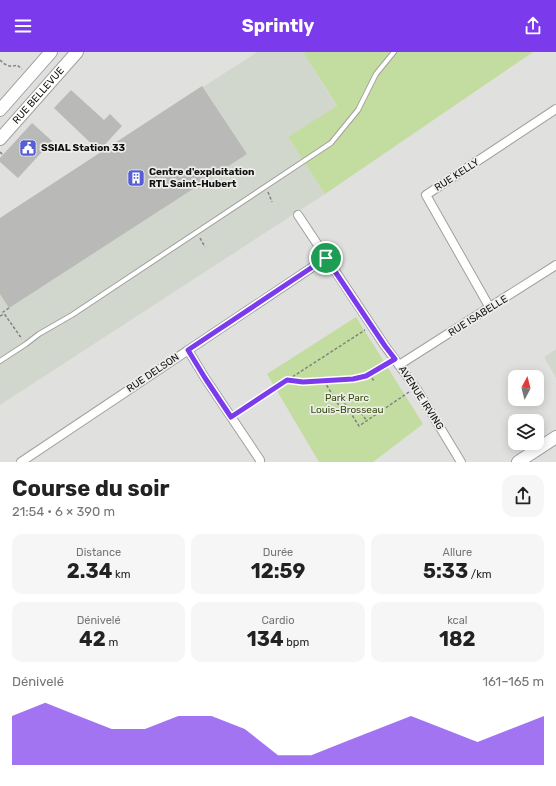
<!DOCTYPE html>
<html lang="fr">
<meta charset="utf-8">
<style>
body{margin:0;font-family:Rubik,sans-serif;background:#f6f6f6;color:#222;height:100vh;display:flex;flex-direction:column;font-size:15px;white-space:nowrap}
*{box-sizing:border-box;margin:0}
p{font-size:13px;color:#767676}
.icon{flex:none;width:22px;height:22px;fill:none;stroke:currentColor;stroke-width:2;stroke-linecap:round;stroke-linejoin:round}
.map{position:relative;height:410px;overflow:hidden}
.details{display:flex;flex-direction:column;background:#fff;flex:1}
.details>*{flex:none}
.needle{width:26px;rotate:7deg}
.controls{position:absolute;left:508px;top:318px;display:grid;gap:8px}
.controls a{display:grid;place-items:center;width:36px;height:36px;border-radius:8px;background:#fff;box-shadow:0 2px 10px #0003;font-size:20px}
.pin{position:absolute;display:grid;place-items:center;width:34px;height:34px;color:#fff;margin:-17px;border:2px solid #fff;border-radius:50%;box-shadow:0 1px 4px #0007}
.round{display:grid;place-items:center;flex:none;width:42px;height:42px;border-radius:12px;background:#f6f6f6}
.overview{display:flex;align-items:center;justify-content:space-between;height:68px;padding:0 12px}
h1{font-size:22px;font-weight:700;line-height:30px}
.stats{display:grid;grid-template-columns:repeat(3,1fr);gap:6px;height:68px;padding:4px 12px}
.stats div{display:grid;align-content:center;border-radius:10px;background:#f6f6f6;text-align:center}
.stats b{font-size:20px;font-weight:700}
.stats small{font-size:11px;font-weight:400}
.stats p{font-size:11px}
.chart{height:112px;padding:8px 12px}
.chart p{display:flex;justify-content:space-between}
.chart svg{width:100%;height:72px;margin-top:4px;fill:#7c3aed;opacity:.7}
header{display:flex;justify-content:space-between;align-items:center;height:52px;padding:0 12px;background:#7c3aed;color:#fff;font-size:18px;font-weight:700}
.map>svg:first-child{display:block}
.built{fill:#d2d7cd}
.green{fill:#c3dc9f}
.building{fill:#b9bab7}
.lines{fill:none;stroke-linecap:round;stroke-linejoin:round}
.lane-casing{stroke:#a0a19e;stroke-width:6}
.street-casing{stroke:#a0a19e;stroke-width:10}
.secondary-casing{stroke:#a0a19e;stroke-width:14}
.path{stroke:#828380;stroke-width:1.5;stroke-dasharray:3 2;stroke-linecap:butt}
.lane{stroke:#fff;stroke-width:4}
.street{stroke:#fff;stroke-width:8}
.secondary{stroke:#fff;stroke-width:12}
.route-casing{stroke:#fff;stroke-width:8}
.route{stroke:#7c3aed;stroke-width:5}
.labels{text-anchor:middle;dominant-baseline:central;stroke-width:3.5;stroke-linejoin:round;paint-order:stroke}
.street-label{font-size:10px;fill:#121211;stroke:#edeeeb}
.poi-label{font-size:10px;font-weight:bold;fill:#121211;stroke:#edeeeb;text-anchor:start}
.park-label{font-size:10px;fill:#384c0d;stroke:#edeeeb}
</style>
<header><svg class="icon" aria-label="menu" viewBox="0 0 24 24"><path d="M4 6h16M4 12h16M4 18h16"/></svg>Sprintly<svg class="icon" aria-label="share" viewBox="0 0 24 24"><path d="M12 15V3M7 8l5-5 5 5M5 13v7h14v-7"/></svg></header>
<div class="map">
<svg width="556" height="410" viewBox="0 0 556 410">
<rect width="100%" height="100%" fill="#e0e1de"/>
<g class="built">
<path d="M257 0H303L337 55 288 85 325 142 0 353V166Z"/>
<path d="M556 297V326L544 305Z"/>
</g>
<g class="green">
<path d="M303 0H533L325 142 288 85 337 54Z"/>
<path d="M356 265 423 372 373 410H319L267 322Z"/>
</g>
<g class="building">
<path d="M202 34 247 102 9 256 0 242V166Z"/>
<path d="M71 38 104 68 110 62 122 74 99 99 54 56Z"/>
<path d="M32 71 52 89 18 126 0 110V106Z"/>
</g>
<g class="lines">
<defs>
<path id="lane" d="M0 309 26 292 39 282 72 263 331 91 358 58 376 22 394 0"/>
<g id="street">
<path d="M298 163 385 294 418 339 461 410"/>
<path d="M490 256 426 143 556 57"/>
<path d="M188 298 205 326 260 408V410"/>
<path d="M399 313 556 213"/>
<path d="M21 410 326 206"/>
</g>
<g id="secondary">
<path d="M0 58 51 0"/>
<path id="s1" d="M0 87 77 0"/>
<path d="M518 410 556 385"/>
</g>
</defs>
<use href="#lane" class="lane-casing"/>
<use href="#street" class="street-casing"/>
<use href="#secondary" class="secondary-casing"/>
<g class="path">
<path d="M0 8C5 13 10 16 17 13L22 17"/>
<path d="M0 100 3 103"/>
<path d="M268 140 272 150"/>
<path d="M200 186 205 195"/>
<path d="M9 256 3 260 22 287"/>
<path d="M0 264 4 262"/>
<path d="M369 322 374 329"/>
<path d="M288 328 303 330 353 327 366 324 388 311"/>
<path d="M324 329 340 355 345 352 359 374 409 340"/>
<path d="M238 360 365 278"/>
<path d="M361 361 367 369"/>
</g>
<use href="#lane" class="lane"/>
<use href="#street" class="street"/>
<use href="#secondary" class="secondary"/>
</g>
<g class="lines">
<defs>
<path id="route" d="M326 206 385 294 395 307 366 324 353 327 303 330 287 328 231 365 205 326 188 298Z"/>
</defs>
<use href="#route" class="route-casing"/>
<use href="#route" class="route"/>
</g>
<defs>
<symbol id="civic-square" viewBox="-11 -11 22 22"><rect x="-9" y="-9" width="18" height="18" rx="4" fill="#575dd4" stroke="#edeeeb"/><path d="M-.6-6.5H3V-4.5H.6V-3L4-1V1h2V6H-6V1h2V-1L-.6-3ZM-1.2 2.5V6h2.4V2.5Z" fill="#fff"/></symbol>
<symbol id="building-square" viewBox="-11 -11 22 22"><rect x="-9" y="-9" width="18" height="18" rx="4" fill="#575dd4" stroke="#edeeeb"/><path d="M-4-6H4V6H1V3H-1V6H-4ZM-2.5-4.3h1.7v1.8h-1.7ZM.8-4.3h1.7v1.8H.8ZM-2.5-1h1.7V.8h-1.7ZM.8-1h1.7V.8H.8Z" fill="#fff"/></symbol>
</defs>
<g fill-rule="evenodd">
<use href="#civic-square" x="18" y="86" width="20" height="20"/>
<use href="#building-square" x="126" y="116" width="20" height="20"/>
</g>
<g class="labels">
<g class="street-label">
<text stroke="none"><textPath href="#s1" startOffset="58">RUE BELLEVUE</textPath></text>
<text transform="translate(457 123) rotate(-33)">RUE KELLY</text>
<text transform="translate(478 264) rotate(-32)">RUE ISABELLE</text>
<text transform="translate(153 321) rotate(-34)">RUE DELSON</text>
<text transform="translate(421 346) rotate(57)">AVENUE IRVING</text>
</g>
<g class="poi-label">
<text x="41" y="96">SSIAL Station 33</text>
<text x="149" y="120">Centre d'exploitation<tspan x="149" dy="12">RTL Saint-Hubert</tspan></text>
</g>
<g class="park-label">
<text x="347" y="346">Park Parc<tspan x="347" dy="12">Louis-Brosseau</tspan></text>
</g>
</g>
</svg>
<div class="controls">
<a><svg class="needle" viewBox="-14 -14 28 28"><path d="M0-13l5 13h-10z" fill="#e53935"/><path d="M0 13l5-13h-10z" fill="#767676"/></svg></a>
<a><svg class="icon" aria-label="layers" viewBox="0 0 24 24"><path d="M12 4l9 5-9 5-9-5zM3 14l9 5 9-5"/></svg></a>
</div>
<div class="pin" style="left:326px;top:206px;background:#1e9e55"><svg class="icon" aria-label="arrive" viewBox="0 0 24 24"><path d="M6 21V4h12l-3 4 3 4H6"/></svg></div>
</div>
<section class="details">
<div class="overview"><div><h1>Course du soir</h1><p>21:54 · 6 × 390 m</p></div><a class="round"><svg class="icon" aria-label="share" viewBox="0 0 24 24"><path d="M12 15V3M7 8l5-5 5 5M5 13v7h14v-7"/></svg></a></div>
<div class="stats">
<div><p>Distance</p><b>2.34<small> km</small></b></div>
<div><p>Durée</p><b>12:59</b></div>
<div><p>Allure</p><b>5:33<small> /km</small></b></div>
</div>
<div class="stats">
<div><p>Dénivelé</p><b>42<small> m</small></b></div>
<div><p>Cardio</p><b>134<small> bpm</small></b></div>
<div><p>kcal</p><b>182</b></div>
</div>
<div class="chart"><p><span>Dénivelé</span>161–165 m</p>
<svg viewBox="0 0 160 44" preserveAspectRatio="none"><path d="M0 44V14L10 6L20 14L30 22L40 22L50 14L60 14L70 22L80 38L90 38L100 30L110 22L120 14L130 22L140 30L150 22L160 14V44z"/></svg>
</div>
</section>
